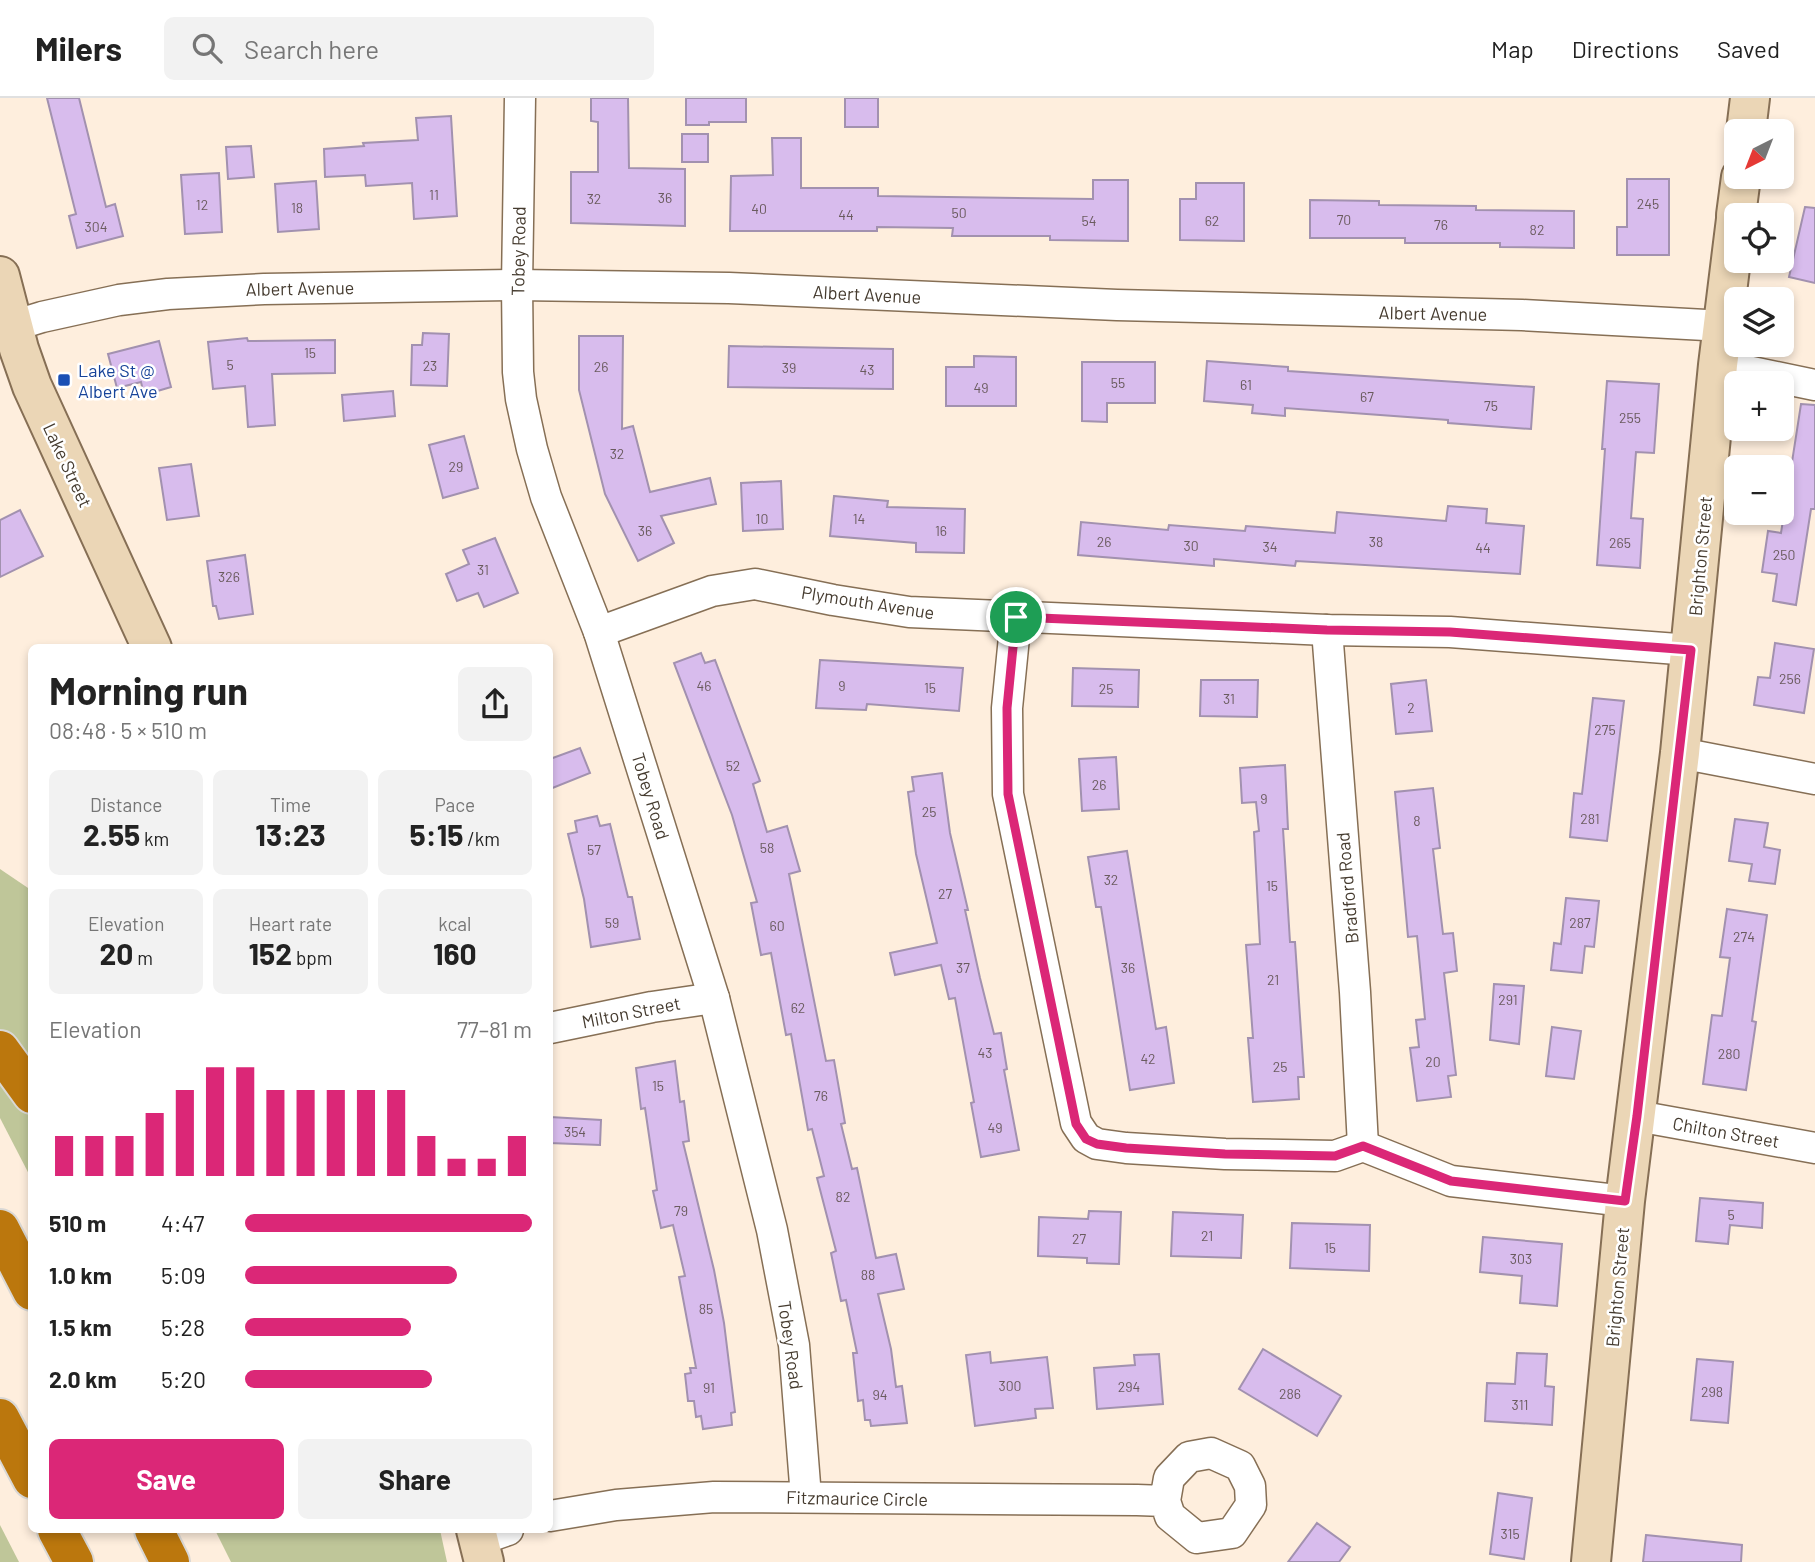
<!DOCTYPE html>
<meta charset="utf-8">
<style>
body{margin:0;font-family:Barlow,sans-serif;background:#f2f2f2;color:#222;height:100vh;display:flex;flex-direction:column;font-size:26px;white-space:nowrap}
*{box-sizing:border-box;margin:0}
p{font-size:23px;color:#767676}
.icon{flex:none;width:38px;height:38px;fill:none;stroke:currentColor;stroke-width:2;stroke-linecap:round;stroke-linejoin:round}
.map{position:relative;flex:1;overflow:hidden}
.details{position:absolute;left:28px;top:546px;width:525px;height:889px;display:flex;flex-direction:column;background:#fff;border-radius:10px;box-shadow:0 4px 10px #0003}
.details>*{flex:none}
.needle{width:46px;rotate:222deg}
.buttons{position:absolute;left:1724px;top:21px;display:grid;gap:14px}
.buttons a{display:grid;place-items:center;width:70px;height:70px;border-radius:10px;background:#fff;box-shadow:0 4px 10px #0003;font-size:35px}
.pin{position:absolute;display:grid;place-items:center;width:60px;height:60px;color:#fff;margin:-30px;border:4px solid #fff;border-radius:50%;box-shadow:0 2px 7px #0007}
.round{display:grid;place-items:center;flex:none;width:74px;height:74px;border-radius:10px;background:#f2f2f2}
.head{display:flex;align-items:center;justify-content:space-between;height:119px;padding:0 21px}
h1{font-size:38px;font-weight:700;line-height:52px}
.figures{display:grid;grid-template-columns:repeat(3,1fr);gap:10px;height:119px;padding:7px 21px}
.figures div{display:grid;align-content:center;border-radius:10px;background:#f2f2f2;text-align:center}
.figures b{font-size:30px;font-weight:700}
.figures small{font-size:19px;font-weight:400}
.figures p{font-size:19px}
.chart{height:196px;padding:14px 21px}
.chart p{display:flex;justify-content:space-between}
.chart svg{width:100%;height:126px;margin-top:7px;stroke:#db2777;stroke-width:6}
.primary-button{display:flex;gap:14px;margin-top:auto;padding:14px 21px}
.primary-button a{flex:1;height:80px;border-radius:10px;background:#db2777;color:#fff;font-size:28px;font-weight:700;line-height:80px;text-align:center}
.primary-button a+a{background:#f2f2f2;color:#222}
ul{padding:0 21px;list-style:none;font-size:23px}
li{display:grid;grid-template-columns:112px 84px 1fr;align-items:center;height:52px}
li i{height:18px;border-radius:9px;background:#db2777}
header{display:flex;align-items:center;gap:42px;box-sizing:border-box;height:98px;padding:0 35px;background:#fff;border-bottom:2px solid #e0e0e0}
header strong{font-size:33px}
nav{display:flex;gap:38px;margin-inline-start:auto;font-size:24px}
.search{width:490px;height:63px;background:#f2f2f2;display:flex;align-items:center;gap:18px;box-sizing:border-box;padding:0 24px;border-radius:10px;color:#767676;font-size:26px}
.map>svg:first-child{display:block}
.green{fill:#bfc699}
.building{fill:#d8bced;stroke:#a291af;stroke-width:2}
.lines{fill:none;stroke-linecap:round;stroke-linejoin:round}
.minor-casing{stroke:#866f55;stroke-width:33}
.secondary-casing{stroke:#866f55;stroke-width:42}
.motorway-casing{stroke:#dad8d5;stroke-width:42}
.minor{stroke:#fff;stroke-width:30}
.secondary{stroke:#ebd6b6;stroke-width:38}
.motorway{stroke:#bb770d;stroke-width:38}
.route-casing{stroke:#fff;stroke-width:14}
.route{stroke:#db2777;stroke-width:9}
.transit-dot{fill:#1a4fb4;stroke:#fff;stroke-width:2.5}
.labels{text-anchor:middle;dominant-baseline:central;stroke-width:5;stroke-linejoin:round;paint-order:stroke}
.number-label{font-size:14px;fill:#6a5b5e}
.street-label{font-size:18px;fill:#453b2f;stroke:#fff}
.transit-label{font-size:18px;fill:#164399;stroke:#fff;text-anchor:start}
</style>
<header>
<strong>Milers</strong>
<div class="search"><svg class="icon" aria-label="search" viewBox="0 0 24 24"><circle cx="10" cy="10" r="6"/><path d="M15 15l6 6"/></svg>Search here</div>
<nav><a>Map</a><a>Directions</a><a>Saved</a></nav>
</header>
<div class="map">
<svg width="1815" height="1464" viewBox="0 0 1815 1464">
<rect width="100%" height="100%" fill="#feeedd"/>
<g class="green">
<path d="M0 771 31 792V972L0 931Z"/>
<path d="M0 982 31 1020V1080L0 1020Z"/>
<path d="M0 1427 19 1464H0Z"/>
<path d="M215 1432H440L447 1464H231Z"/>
</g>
<g class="building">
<path d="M47 0H79L106 109 115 106 123 138 77 150 69 118 76 116Z"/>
<path d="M591 0H628L629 70 685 71V128L571 125V74H598V24L591 23Z"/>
<path d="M686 0H746V24H709V27H686Z"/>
<rect x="845" y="0" width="33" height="29"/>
<path d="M451 18 457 118 414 121 412 85 366 88 365 77 325 79 324 51 364 48 363 45 418 42 416 20Z"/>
<rect x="682" y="36" width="26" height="28"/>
<path d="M772 40H801V90H878V98L1093 101V82H1128V143L1050 142V138H952L953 130 877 129V133H730L731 78 773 77Z"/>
<path d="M251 48 254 79 228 81 226 49Z"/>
<path d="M219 75 222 134 185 136 181 77Z"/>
<path d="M1627 81H1669V157H1617V129H1627Z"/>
<path d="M316 83 319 131 278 134 275 86Z"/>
<path d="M1196 85H1244V143L1180 142V101H1196Z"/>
<path d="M1310 102 1379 103V107L1476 108V112L1574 113V150L1500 149V145H1405V140H1310Z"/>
<path d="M1805 109 1815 110V185L1789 179Z"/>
<path d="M423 235 449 236 447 288 411 287 412 247H422Z"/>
<path d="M579 238H623L622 331 633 328 650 394 710 380 716 406 661 418 674 445 638 463 605 396 579 292Z"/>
<path d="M247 240 248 243 335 242V275L272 276 275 327 248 329 245 288 213 291 208 244Z"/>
<path d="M159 243 171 289 144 297 141 284 117 290 108 256Z"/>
<path d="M729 248 893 251V291L728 289Z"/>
<path d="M974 258 1016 259V308H946V269H974Z"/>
<path d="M1207 263 1288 269V273L1534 289 1531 331 1448 325V322L1285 310V318L1252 315 1253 307 1204 303Z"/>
<path d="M1082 264H1155V305H1107V324L1082 323Z"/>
<path d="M1607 283 1659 286 1654 355 1636 354 1631 420 1643 421 1640 470 1597 467 1605 351H1602Z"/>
<path d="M393 293 395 318 344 323 342 297Z"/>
<path d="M1801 306 1815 307V411H1811L1796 507 1773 503 1777 476 1762 474 1768 433 1781 435Z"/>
<path d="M464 338 478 390 443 400 429 347Z"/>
<path d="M191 366 199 418 167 422 159 370Z"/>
<path d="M781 383 783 431 743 433 741 385Z"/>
<path d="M834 398 888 403 887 409 965 411 964 455 916 454V445L830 438Z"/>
<path d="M1448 408 1487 411 1486 425 1524 428 1520 476 1296 463 1295 468 1214 461V468L1078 457 1081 424 1168 432 1169 427 1245 433 1246 428 1335 435 1337 414 1446 423Z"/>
<path d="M20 412 43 458 0 479V422Z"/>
<path d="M495 440 518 495 484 509 478 495 457 503 446 476 469 466 463 452Z"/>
<path d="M245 457 253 516 219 521 216 508H213L207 463Z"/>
<path d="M1775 545 1814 551 1804 615 1754 607 1758 579 1770 580Z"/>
<path d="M701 555 705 565 715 562 748 650 760 683 753 686 767 734 787 728 800 773 789 776 826 963 834 962 845 1025 841 1026 852 1071 857 1070 876 1160 896 1156 904 1191 878 1196 891 1251 896 1289 902 1288 907 1325 871 1328 870 1322H865L863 1302 858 1303 853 1255H857L846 1202 841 1203 831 1155 836 1153 817 1080 824 1078 812 1031 808 1032 791 936 786 937 771 855 761 857 751 805 757 804 732 717 674 565Z"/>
<path d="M820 562 963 570 959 613 867 606 866 612 816 610Z"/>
<path d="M1073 570 1139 572 1138 609 1072 608Z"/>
<path d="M1201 582H1258L1257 619 1200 618Z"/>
<path d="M1426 582 1432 633 1396 636 1391 586Z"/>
<path d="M1593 600 1624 603 1607 743 1570 739 1574 695 1582 696Z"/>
<path d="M580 650 590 675 550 691V661Z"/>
<path d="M1116 659 1119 711 1082 713 1079 661Z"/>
<path d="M1285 667 1288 731H1283L1290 844H1295L1304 979H1298L1299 1001 1253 1004 1248 940H1253L1246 847 1260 846 1254 734 1259 733 1256 704 1242 705 1240 670Z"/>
<path d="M942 675 950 735 968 812H965L980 880 994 936 1001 935 1007 971 1004 972 1019 1052 981 1059 971 1005 974 1004 955 900 949 901 941 867 895 877 890 855 937 845 916 756 908 694 914 693 912 679Z"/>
<path d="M1433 690 1440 750 1433 751 1443 836 1453 835 1457 873 1444 875 1456 977 1448 978 1451 999 1417 1003 1410 950 1419 949 1416 922 1425 921 1417 838 1408 839 1395 694Z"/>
<path d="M597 718 600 728 610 726 628 799H632L640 841 591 849 584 801 568 736 577 734 575 723Z"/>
<path d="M1735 721 1768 725 1764 749 1780 752 1775 786 1749 783 1752 766 1729 763Z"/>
<path d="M1127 753 1156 931 1166 929 1174 985 1130 992 1101 809H1096L1088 759Z"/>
<path d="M1566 800 1599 803 1594 849 1585 848 1582 875 1551 872 1554 845 1561 846Z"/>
<path d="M1727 811 1767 817 1752 923 1756 924 1746 992 1703 986 1712 917 1722 918 1730 860 1720 859Z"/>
<path d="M1494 886 1524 888 1519 946 1490 942Z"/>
<path d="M1552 929 1581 933 1574 981 1546 978Z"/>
<path d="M675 963 680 1004 684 1003 689 1043 683 1044 714 1172 724 1225 735 1314 731 1315 732 1327 703 1331 701 1318 696 1319 694 1303H688L685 1276 691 1275 690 1270H696L679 1179 685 1178 673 1127 661 1130 653 1093 657 1092 645 1010 641 1011 636 970Z"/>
<path d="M550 1019 601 1022 600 1047 550 1045Z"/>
<path d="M1700 1100 1763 1105 1762 1130 1730 1127 1728 1146 1696 1143Z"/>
<path d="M1089 1113 1121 1114 1119 1166 1087 1165V1160L1038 1158 1039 1119 1088 1121Z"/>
<path d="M1173 1114 1243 1117 1241 1160 1171 1158Z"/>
<path d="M1292 1125 1370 1127 1369 1173 1290 1170Z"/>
<path d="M1483 1139 1562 1146 1557 1208 1520 1205 1522 1178 1480 1174Z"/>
<path d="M1263 1251 1341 1298 1317 1338 1239 1291Z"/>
<path d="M990 1254 991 1265 1047 1259 1053 1310 1035 1311 1036 1320 975 1328 966 1257Z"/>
<path d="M1517 1255 1547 1256 1545 1288 1554 1289 1552 1327 1485 1323 1487 1285 1515 1286Z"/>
<path d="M1159 1256 1163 1306 1097 1311 1094 1270 1135 1267 1134 1257Z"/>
<path d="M1697 1261 1733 1264 1728 1325 1691 1322Z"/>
<path d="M1498 1395 1532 1400 1524 1461 1490 1456Z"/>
<path d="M1317 1425 1350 1449 1339 1464H1288Z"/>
<path d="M1646 1437 1742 1447 1741 1464H1643Z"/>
</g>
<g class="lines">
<defs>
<g id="minor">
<path d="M520 0 517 187 518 274 521 301 532 351 546 399 599 534 714 900 772 1132 794 1247 806 1399"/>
<path d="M0 232 42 219 119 202 168 196 264 191 517 187 729 190 1117 207 1522 217 1724 228"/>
<path d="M1718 267 1815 287"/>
<path d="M1016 519 1007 610 1008 696 1076 1025 1086 1040 1097 1046 1126 1050 1225 1056 1335 1058 1363 1048 1451 1083 1625 1103"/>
<path d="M1327 532 1355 894 1363 1048"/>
<path d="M599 534 712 493 755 486 833 502 909 514 1327 532 1450 534 1691 552"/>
<path d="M1680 655 1815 681"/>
<path d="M550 930 652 909 714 900"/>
<path d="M1637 1018 1815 1050"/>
<path d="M550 1418 616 1407 714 1399 1137 1402 1165 1403 1170 1418 1197 1440 1232 1435 1251 1407 1250 1388 1240 1368 1211 1355 1189 1359 1169 1380 1165 1403"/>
<path d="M479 1442 508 1432"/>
</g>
<g id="secondary">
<path d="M1746 33 1750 0"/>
<path d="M1736 117 1741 79"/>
<path d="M0 178 19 251 32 288 152 550"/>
<path d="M476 1432 484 1464"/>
<path d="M1591 1464 1625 1103 1680 655 1718 267 1736 121"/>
</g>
<g id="motorway">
<path d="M0 952 32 996"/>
<path d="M0 1131 32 1193"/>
<path d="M0 1320 32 1381"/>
<path d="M57 1432 74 1464"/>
<path d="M154 1432 170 1464"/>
</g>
</defs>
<use href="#minor" class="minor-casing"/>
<use href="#secondary" class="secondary-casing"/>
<use href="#motorway" class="motorway-casing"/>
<use href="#minor" class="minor"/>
<use href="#secondary" class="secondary"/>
<use href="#motorway" class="motorway"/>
</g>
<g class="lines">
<defs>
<path id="route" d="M1016 519 1327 532 1450 534 1691 552 1637 1018 1625 1103 1451 1083 1363 1048 1335 1058 1225 1056 1126 1050 1097 1046 1086 1041 1076 1026 1008 696 1007 610Z"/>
</defs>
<use href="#route" class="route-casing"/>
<use href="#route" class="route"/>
</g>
<rect class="transit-dot" x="57" y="275" width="14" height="14" rx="3.5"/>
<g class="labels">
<g class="number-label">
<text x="434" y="96">11</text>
<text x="665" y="99">36</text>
<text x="594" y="100">32</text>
<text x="1648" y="105">245</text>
<text x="202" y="106">12</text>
<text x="297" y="109">18</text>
<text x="759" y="110">40</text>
<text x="959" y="114">50</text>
<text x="846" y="116">44</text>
<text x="1344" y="121">70</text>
<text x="1089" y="122">54</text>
<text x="1212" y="122">62</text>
<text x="1441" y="126">76</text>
<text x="96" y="128">304</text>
<text x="1537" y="131">82</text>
<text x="310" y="254">15</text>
<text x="230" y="266">5</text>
<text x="430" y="267">23</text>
<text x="601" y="268">26</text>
<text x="789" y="269">39</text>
<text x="867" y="271">43</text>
<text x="1118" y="284">55</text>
<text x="1246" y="286">61</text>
<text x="981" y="289">49</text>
<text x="1367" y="298">67</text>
<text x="1491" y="307">75</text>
<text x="1630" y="319">255</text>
<text x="617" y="355">32</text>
<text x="456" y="368">29</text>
<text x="762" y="420">10</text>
<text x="859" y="420">14</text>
<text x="645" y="432">36</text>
<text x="941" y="432">16</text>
<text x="1104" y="443">26</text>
<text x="1376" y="443">38</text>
<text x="1620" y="444">265</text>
<text x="1191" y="447">30</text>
<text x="1270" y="448">34</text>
<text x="1483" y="449">44</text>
<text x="1784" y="456">250</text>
<text x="483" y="471">31</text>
<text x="229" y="478">326</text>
<text x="1790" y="580">256</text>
<text x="704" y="587">46</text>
<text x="842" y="587">9</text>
<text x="930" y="589">15</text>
<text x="1106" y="590">25</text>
<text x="1229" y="600">31</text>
<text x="1411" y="609">2</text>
<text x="1605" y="631">275</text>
<text x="733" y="667">52</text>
<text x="1099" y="686">26</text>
<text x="1264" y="700">9</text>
<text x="929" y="713">25</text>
<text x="1590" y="720">281</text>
<text x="1417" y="722">8</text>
<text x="767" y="749">58</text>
<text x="594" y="751">57</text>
<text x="1111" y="781">32</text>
<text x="1272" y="787">15</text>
<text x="945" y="795">27</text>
<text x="612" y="824">59</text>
<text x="1580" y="824">287</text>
<text x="777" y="827">60</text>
<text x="1744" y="838">274</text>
<text x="963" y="869">37</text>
<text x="1128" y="869">36</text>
<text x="1273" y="881">21</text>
<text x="1508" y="901">291</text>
<text x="798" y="909">62</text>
<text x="985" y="954">43</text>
<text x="1729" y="955">280</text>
<text x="1148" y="960">42</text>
<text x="1433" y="963">20</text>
<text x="1280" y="968">25</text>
<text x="658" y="987">15</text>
<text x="821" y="997">76</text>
<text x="995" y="1029">49</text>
<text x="575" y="1033">354</text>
<text x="843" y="1098">82</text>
<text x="681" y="1112">79</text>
<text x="1731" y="1116">5</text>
<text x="1207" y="1137">21</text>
<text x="1079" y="1140">27</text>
<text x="1330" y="1149">15</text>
<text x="1521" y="1160">303</text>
<text x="868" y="1176">88</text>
<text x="706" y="1210">85</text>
<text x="1010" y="1287">300</text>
<text x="1129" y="1288">294</text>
<text x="709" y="1289">91</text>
<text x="1712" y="1293">298</text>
<text x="1290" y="1295">286</text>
<text x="880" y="1296">94</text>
<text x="1520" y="1306">311</text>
<text x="1510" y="1435">315</text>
</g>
<g class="street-label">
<text transform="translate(518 153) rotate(-89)">Tobey Road</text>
<text transform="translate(300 190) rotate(-1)">Albert Avenue</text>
<text transform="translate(867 196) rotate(3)">Albert Avenue</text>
<text transform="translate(1433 215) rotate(1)">Albert Avenue</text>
<text transform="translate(68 367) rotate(65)">Lake Street</text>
<text transform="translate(1700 458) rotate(-85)">Brighton Street</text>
<text transform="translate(868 504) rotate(9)">Plymouth Avenue</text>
<text transform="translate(651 698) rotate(73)">Tobey Road</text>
<text transform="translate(1347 790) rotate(-95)">Bradford Road</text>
<text transform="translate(631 914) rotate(-11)">Milton Street</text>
<text transform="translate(1726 1034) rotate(10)">Chilton Street</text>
<text transform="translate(1617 1189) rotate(-85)">Brighton Street</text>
<text transform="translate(791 1247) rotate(82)">Tobey Road</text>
<text transform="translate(857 1400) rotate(1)">Fitzmaurice Circle</text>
</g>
<g class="transit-label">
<text x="78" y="272">Lake St @<tspan x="78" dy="21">Albert Ave</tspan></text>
</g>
</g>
</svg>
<div class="buttons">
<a><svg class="needle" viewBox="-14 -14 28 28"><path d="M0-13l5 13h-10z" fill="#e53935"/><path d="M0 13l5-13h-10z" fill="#767676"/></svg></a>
<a><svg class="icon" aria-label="locate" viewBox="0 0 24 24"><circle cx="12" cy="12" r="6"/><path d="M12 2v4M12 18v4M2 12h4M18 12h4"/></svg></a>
<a><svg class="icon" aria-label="layers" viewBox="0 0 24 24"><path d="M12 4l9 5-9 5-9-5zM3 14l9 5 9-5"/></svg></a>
<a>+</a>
<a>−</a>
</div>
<div class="pin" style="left:1016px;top:519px;background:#1e9e55"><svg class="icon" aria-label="arrive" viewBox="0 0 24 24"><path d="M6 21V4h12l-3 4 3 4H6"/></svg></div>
<section class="details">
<div class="head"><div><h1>Morning run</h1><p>08:48 · 5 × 510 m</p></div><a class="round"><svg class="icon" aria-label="share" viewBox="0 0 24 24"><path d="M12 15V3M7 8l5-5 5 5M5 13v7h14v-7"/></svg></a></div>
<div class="figures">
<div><p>Distance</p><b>2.55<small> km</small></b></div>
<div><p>Time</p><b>13:23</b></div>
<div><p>Pace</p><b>5:15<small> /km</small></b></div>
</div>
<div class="figures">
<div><p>Elevation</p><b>20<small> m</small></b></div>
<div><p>Heart rate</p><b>152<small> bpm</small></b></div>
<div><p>kcal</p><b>160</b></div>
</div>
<div class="chart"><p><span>Elevation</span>77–81 m</p>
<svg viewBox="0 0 160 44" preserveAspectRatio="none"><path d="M5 44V30M15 44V30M25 44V30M35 44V22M45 44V14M55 44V6M65 44V6M75 44V14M85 44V14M95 44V14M105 44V14M115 44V14M125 44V30M135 44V38M145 44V38M155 44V30"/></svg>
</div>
<ul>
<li><b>510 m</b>4:47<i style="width:100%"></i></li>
<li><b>1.0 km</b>5:09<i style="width:74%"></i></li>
<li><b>1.5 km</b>5:28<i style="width:58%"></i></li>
<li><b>2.0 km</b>5:20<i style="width:65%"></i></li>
</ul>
<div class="primary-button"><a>Save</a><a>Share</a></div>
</section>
</div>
